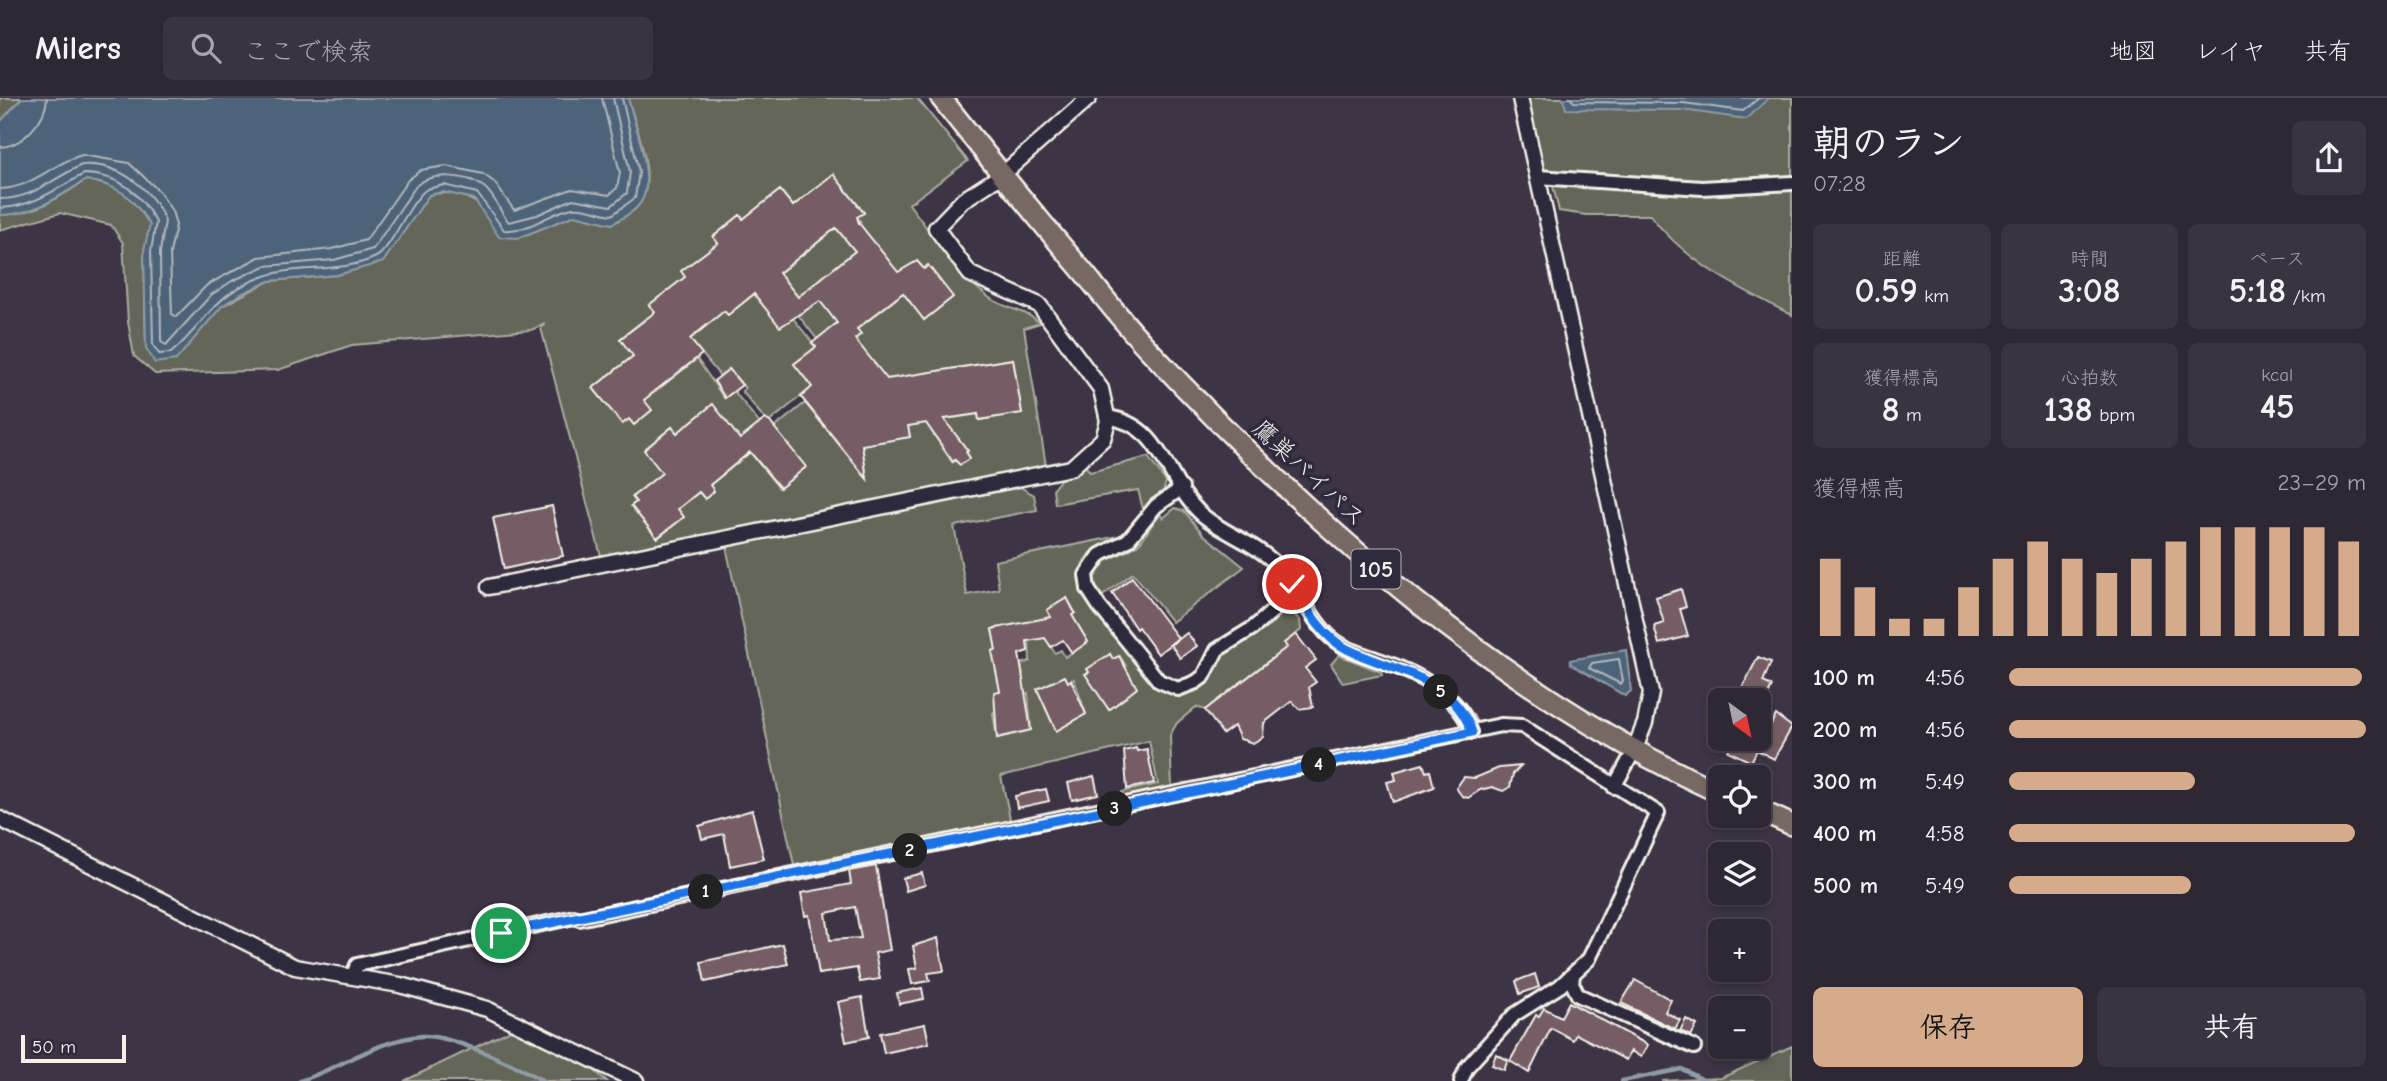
<!DOCTYPE html>
<html lang="ja">
<meta charset="utf-8">
<style>
body{margin:0;font-family:"Comic Neue","Klee One",sans-serif;background:#3a3340;color:#f1f3f6;height:100vh;display:flex;flex-direction:column;font-size:26px;white-space:nowrap}
*{box-sizing:border-box;margin:0}
p{font-size:23px;color:#a7a5ac}
.icon{flex:none;width:38px;height:38px;fill:none;stroke:currentColor;stroke-width:2;stroke-linecap:round;stroke-linejoin:round}
.map{position:relative;flex:1;overflow:hidden}
.details{display:flex;flex-direction:column;background:#2e2734;width:595px}
.details>*{flex:none}
.needle{width:46px;rotate:147deg}
.controls{position:absolute;left:1708px;top:590px;display:grid;gap:14px}
.controls a{display:grid;place-items:center;width:63px;height:63px;border-radius:10px;background:#2e2734;box-shadow:0 4px 10px #0003,0 0 0 2px #49444f;font-size:35px}
.scale{position:absolute;left:21px;bottom:18px;width:105px;box-sizing:border-box;padding-left:7px;border:4px solid #f4f1e8;border-top:0;font-size:19px;line-height:24px;white-space:nowrap;color:#f4f1e8;-webkit-text-stroke:5px #2f2a3d;paint-order:stroke}
.pin{position:absolute;display:grid;place-items:center;width:60px;height:60px;color:#fff;margin:-30px;border:4px solid #fff;border-radius:50%;box-shadow:0 2px 7px #0007}
.km{position:absolute;width:35px;height:35px;margin:-18px;border-radius:50%;background:#222;color:#fff;font-size:19px;line-height:35px;text-align:center}
.round{display:grid;place-items:center;flex:none;width:74px;height:74px;border-radius:10px;background:#3a3340}
.headline{display:flex;align-items:center;justify-content:space-between;height:119px;padding:0 21px}
h1{font-size:38px;font-weight:700;line-height:52px}
.figures{display:grid;grid-template-columns:repeat(3,1fr);gap:10px;height:119px;padding:7px 21px}
.figures div{display:grid;align-content:center;border-radius:10px;background:#3a3340;text-align:center}
.figures b{font-size:35px;font-weight:700}
.figures small{font-size:19px;font-weight:400}
.figures p{font-size:19px}
.chart{height:196px;padding:14px 21px}
.chart p{display:flex;justify-content:space-between}
.chart svg{width:100%;height:126px;margin-top:7px;stroke:#d6ab8b;stroke-width:6}
.primary-button{display:flex;gap:14px;margin-top:auto;padding:14px 21px}
.primary-button a{flex:1;height:80px;border-radius:10px;background:#d6ab8b;color:#111;font-size:28px;font-weight:700;line-height:80px;text-align:center}
.primary-button a+a{background:#3a3340;color:#f1f3f6}
ul{padding:0 21px;list-style:none;font-size:23px}
li{display:grid;grid-template-columns:112px 84px 1fr;align-items:center;height:52px}
li i{height:18px;border-radius:9px;background:#d6ab8b}
header{display:flex;align-items:center;gap:42px;box-sizing:border-box;height:98px;padding:0 35px;background:#2e2734;border-bottom:2px solid #49444f}
header strong{font-size:33px}
nav{display:flex;gap:38px;margin-inline-start:auto;font-size:24px}
.search{width:490px;height:63px;background:#3a3340;display:flex;align-items:center;gap:18px;box-sizing:border-box;padding:0 24px;border-radius:10px;color:#a7a5ac;font-size:26px}
main{display:flex;flex:1;min-height:0}
.map>svg:first-child{display:block}
.green{fill:#636658;stroke:#acaca0;stroke-width:2;fill-rule:evenodd}
.water{fill:#4e6379;stroke:#909ca5;stroke-width:2}
.lines{fill:none;stroke-linecap:round;stroke-linejoin:round}
.shore{stroke:#b2b8bc;stroke-width:2}
.stream{stroke:#909ca5;stroke-width:4.5}
.building{fill:#745c65;stroke:#f4f1e8;stroke-width:2;fill-rule:evenodd}
.minor-casing{stroke:#f4f1e8;stroke-width:18}
.tertiary-casing{stroke:#f4f1e8;stroke-width:19}
.trunk-casing{stroke:#f4f1e8;stroke-width:24}
.minor{stroke:#2f2a3d;stroke-width:12}
.tertiary{stroke:#2f2a3d;stroke-width:14}
.trunk{stroke:#776864;stroke-width:19}
.route-casing{stroke:#fff;stroke-width:14}
.route{stroke:#1a73e8;stroke-width:9}
.labels{text-anchor:middle;dominant-baseline:central;stroke-width:7;stroke-linejoin:round;paint-order:stroke}
.shield{fill:#2f2a3d;stroke:#b9b5b5;stroke-width:2}
.shield-label{font-size:23px;font-weight:bold;fill:#f4f1e8}
.street-label{font-size:24px;fill:#f4f1e8;stroke:#2f2a3d}
</style>
<header>
<strong>Milers</strong>
<div class="search"><svg class="icon" aria-label="search" viewBox="0 0 24 24"><circle cx="10" cy="10" r="6"/><path d="M15 15l6 6"/></svg>ここで検索</div>
<nav><a>地図</a><a>レイヤ</a><a>共有</a></nav>
</header>
<main>
<div class="map">
<svg width="1792" height="983" viewBox="0 0 1792 983">
<rect width="100%" height="100%" fill="#3d3445"/>
<filter id="ink" filterUnits="userSpaceOnUse"><feTurbulence type="fractalNoise" baseFrequency=".0143" numOctaves="2"/><feDisplacementMap in="SourceGraphic" scale="14" xChannelSelector="R" yChannelSelector="G"/><feConvolveMatrix kernelMatrix="1 2 1 2 8 2 1 2 1" color-interpolation-filters="sRGB"/></filter>
<g filter="url(#ink)">
<g class="green">
<path d="M0 0H22L0 24Z"/>
<path d="M628 0H917L968 63 909 106C933 137 955 174 987 198 1003 211 1025 211 1040 225L1024 230 1046 368 601 458 541 230 545 226 531 232 352 247 278 272 155 276 134 258 128 224 123 145 111 127 60 115 0 132V117C33 117 59 100 86 82 121 88 131 97 150 127L144 152 146 249 205 227 222 208 269 183 337 177 383 164 429 97C468 87 491 116 518 140L575 117 612 126C622 120 637 113 642 102 656 74 635 28 628 0ZM833 76 864 114 857 119 861 124 843 138 829 121 821 142 779 175 808 211 799 218 817 241 837 225 810 190 836 169 895 176 917 163 924 171 927 168 924 221 897 187 896 201 857 231 861 236 855 241 887 281 1013 261 1022 315 979 322 978 316 939 322 959 341 970 360 960 367 955 362 952 364 926 325 908 328 910 339 862 347 867 380 805 305 774 330 806 369 779 390 756 362 753 352 710 387 714 393 705 400 699 394 690 401 670 400 684 419 658 440 632 408 668 382 644 352 672 329 702 366 712 307 740 341 746 337 767 335 734 293 724 300 697 261 652 296 638 295 629 321 623 326 593 290 620 269 648 276 620 241 645 221 666 248 679 245 649 207 710 211 682 173 742 174 714 138 740 118 762 145Z"/>
<path d="M1520 0H1792V217C1736 188 1690 168 1650 117H1586L1559 113 1551 80 1538 79Z"/>
<path d="M754 196 780 228 792 219 816 249 794 266 812 289 768 325 742 293 745 290 729 271 720 278 690 241 724 213 728 217Z"/>
<path d="M1148 359 1166 384 1163 394 1143 411 1138 392 1055 406 1053 391 1060 382 1085 367 1090 374Z"/>
<path d="M1020 389 1034 397 1037 412 954 428 967 497 999 491 995 463 1119 438 1120 443C1047 458 1093 513 1121 546 1135 563 1151 593 1174 596 1211 601 1208 568 1228 553 1241 543 1257 538 1269 528 1276 522 1281 514 1290 513L1300 522 1301 532 1285 545 1287 549 1205 612 1196 609 1177 625 1170 637 1172 690 1124 703 1122 694 1158 686 1149 643 1001 678 1011 725 795 772 727 453 731 445ZM1067 500 1075 514 1072 517 1088 544 1065 559 1061 552 1055 555 1042 535 1045 522 1050 518 1047 512ZM1028 524 1030 563 1021 566 1023 576 1015 577 992 553 996 552 992 531ZM1110 556 1113 561 1120 558 1126 568 1124 570 1127 599 1109 611 1098 588ZM1074 581 1086 616 1056 632 1045 609ZM1028 595 1031 632 997 640 993 615Z"/>
<path d="M1175 410 1184 413 1203 436 1244 469 1172 524 1133 475 1100 500C1081 458 1114 465 1137 447 1147 439 1151 425 1160 416L1163 420Z"/>
<path d="M1339 557 1381 574 1382 577 1343 585 1331 566Z"/>
<path d="M532 922 607 983H404Z"/>
<path d="M1792 948V983H1662L1721 980Z"/>
</g>
<g class="water">
<path d="M22 0H628C634 26 655 78 642 102 637 113 622 120 612 126L575 117 518 140 499 139 474 101 443 94 429 97 383 164 337 177 269 183 239 197 222 208 176 262 155 265 146 250 144 152 150 127C131 97 120 88 86 82 59 99 33 117 0 117V24Z"/>
<path d="M1563 0H1769L1746 21 1682 12 1566 11Z"/>
<path d="M1626 552 1631 593 1625 598 1571 566 1570 562Z"/>
</g>
<g class="lines">
<g class="shore">
<path d="M1570 0 1574 4 1683 5 1743 13 1759 0"/>
<path d="M0 49C23 48 46 22 47 0"/>
<path d="M0 91C33 90 52 65 82 57L129 65 159 93 172 113 176 127 170 155 172 216 176 219 207 187 259 159 332 151 366 142 408 82 421 72 446 68 483 76 494 84 514 112 572 91 609 97 617 90 620 75 602 0"/>
<path d="M0 101C33 101 53 80 82 67 118 64 152 90 165 123L160 154 161 244 166 247 211 197 232 183 265 168 334 162 373 151 416 88C431 74 467 76 484 89 495 97 499 114 509 124L537 117 573 101 611 108 627 95 630 74 613 0"/>
<path d="M0 110C33 109 56 91 84 76 120 77 139 94 156 124L151 153 153 247 159 256 171 255C208 224 211 196 265 178 299 166 340 176 376 159 391 152 409 103 427 91L444 87 477 95 504 132C531 134 549 114 573 110 586 108 600 116 612 117L635 100 639 74 622 0"/>
<path d="M1619 561 1623 583 1621 586 1589 570 1592 565Z"/>
</g>
<g class="stream">
<path d="M300 983C339 970 380 941 422 938 450 936 519 969 544 983"/>
<path d="M1622 983 1682 971 1705 983"/>
</g>
</g>
<g class="building">
<path d="M833 76 864 115 857 119 859 125 898 174 917 163 924 171 928 167 953 199 924 222 903 195 857 231 861 236 855 241 887 281 1013 261 1022 315 979 322 978 316 944 321 968 353 966 354 970 360 960 367 955 362 953 364 926 325 908 328 910 339 862 347 867 381 801 299 812 289 794 266 816 249 812 245 837 225 820 203 780 229 754 196 728 217 724 213 690 241 702 256 644 302 652 312 634 327 629 321 622 326 593 290 633 258 620 241 655 214 649 207 685 179 681 173 718 145 713 139 740 117 743 121 780 92 793 108ZM836 130 855 153 798 199 779 175Z"/>
<path d="M729 271 742 287 725 300 714 283Z"/>
<path d="M713 306 740 341 765 321 770 324 806 369 780 390 750 354 710 387 714 393 705 401 699 394 678 411 684 419 657 440 631 408 636 404 632 399 662 375 644 352 672 329 677 335Z"/>
<path d="M552 408 563 458 504 471 493 420Z"/>
<path d="M1132 479 1178 540 1158 556 1138 529 1136 531 1112 495Z"/>
<path d="M1681 491 1686 509 1680 511 1688 538 1659 546 1654 528 1664 525 1656 499Z"/>
<path d="M1067 500 1075 515 1072 517 1088 544 1072 555 1063 542 1051 549 1045 540 1027 543 1028 553 1019 556 1031 632 997 640 994 594 1000 593 992 553 996 552 992 531 1051 519 1047 512Z"/>
<path d="M1187 535 1197 548 1180 560 1171 547Z"/>
<path d="M1296 536 1316 562 1305 570 1316 584 1309 589 1313 609 1299 611 1292 603 1264 625 1263 639 1253 645 1240 641 1234 628 1223 636 1205 612 1287 549 1284 545Z"/>
<path d="M1110 556 1113 561 1119 558 1137 590 1109 612 1085 576 1089 574 1087 571Z"/>
<path d="M1758 559 1771 564 1763 584 1772 588 1766 602H1736Z"/>
<path d="M1065 578 1068 584 1071 582 1086 616 1056 633 1037 591Z"/>
<path d="M1776 617 1792 629 1774 661 1757 652 1751 664 1728 653 1734 640H1743L1759 648Z"/>
<path d="M1136 650 1137 653 1147 651 1154 685 1127 691 1124 653Z"/>
<path d="M1423 666 1426 674 1430 673 1434 689 1393 704 1387 684 1396 682 1394 674Z"/>
<path d="M1521 668 1513 676 1510 689 1503 693 1492 689 1480 692 1468 700 1462 698 1456 690 1464 679 1475 680 1499 670Z"/>
<path d="M1094 678 1098 696 1072 702 1068 685Z"/>
<path d="M1046 691 1049 703 1017 710 1015 698Z"/>
<path d="M752 712 764 761 730 768 724 736 702 741 699 728Z"/>
<path d="M876 768 890 852 875 855 880 881 860 884 857 870 819 876 809 817 805 818 801 795 851 786 849 773ZM855 809 861 840 830 842 826 815Z"/>
<path d="M922 775 925 787 906 793 903 780Z"/>
<path d="M938 840 944 873 928 875 930 883 912 886 909 871 917 870 913 848Z"/>
<path d="M783 846 788 866 705 884 701 864Z"/>
<path d="M1535 876 1539 889 1520 896 1516 883Z"/>
<path d="M1635 882 1671 902 1665 914 1680 922 1675 931 1621 905Z"/>
<path d="M922 890 924 901 899 906 897 895Z"/>
<path d="M862 899 869 939 846 944 838 904Z"/>
<path d="M1569 904 1648 947 1641 959 1631 953 1626 962 1576 936 1573 942 1551 930 1529 975 1510 963 1536 917 1539 918 1544 910 1561 919Z"/>
<path d="M1686 921 1697 927 1691 938 1680 933Z"/>
<path d="M925 926 929 945 884 955 880 935Z"/>
<path d="M1715 948H1742V963L1714 962Z"/>
<path d="M1496 956 1508 962 1504 972 1492 967Z"/>
</g>
<g class="lines">
<defs>
<g id="minor">
<path d="M1538 79 1702 90 1792 85"/>
<path d="M1107 319C1163 327 1164 380 1199 414 1221 435 1252 443 1274 464 1296 484 1306 514 1327 536 1342 551 1360 555 1379 562 1416 575 1458 595 1472 634"/>
<path d="M1182 390 1156 408 1128 442 1100 457 1086 477 1088 491 1099 508 1159 583 1178 591 1196 584 1204 578 1217 552 1253 530 1296 493"/>
<path d="M1614 689 1634 653"/>
<path d="M353 877 357 867 574 819 579 821 1501 627 1522 628 1658 715 1589 861 1560 888 1514 917 1467 969 1461 983"/>
<path d="M1573 877 1572 885 1578 897 1694 949"/>
</g>
<g id="tertiary">
<path d="M1520 0 1651 595 1645 625 1634 653"/>
<path d="M489 489 1071 370 1103 341 1108 323 1101 291 1039 207 970 176 936 130 963 102 1002 77 1089 0"/>
<path d="M0 721 295 869 400 887 487 911 636 983"/>
</g>
<g id="trunk">
<path d="M941 0C988 60 1036 118 1085 176 1106 202 1127 229 1150 253 1314 428 1501 595 1720 695"/>
<path d="M1759 712 1792 727"/>
</g>
</defs>
<use href="#minor" class="minor-casing"/>
<use href="#tertiary" class="tertiary-casing"/>
<use href="#trunk" class="trunk-casing"/>
<use href="#minor" class="minor"/>
<use href="#tertiary" class="tertiary"/>
<use href="#trunk" class="trunk"/>
</g>
</g>
<g class="lines" filter="url(#ink)">
<defs>
<path id="route" d="M501 835 1126 708 1472 634C1451 577 1393 574 1347 551 1321 538 1306 509 1292 486"/>
</defs>
<use href="#route" class="route-casing"/>
<use href="#route" class="route"/>
</g>
<g class="labels">
<rect class="shield" x="1351.5" y="451.5" width="49" height="39" rx="5"/>
<g class="shield-label">
<text x="1376" y="471">105</text>
</g>
<g class="street-label">
<text transform="translate(1309 375) rotate(43)">鷹巣バイパス</text>
</g>
</g>
</svg>
<div class="controls">
<a><svg class="needle" viewBox="-14 -14 28 28"><path d="M0-13l5 13h-10z" fill="#e53935"/><path d="M0 13l5-13h-10z" fill="#a7a5ac"/></svg></a>
<a><svg class="icon" aria-label="locate" viewBox="0 0 24 24"><circle cx="12" cy="12" r="6"/><path d="M12 2v4M12 18v4M2 12h4M18 12h4"/></svg></a>
<a><svg class="icon" aria-label="layers" viewBox="0 0 24 24"><path d="M12 4l9 5-9 5-9-5zM3 14l9 5 9-5"/></svg></a>
<a>+</a>
<a>−</a>
</div>
<div class="scale">50 m</div>
<div class="pin" style="left:501px;top:835px;background:#1e9e55"><svg class="icon" aria-label="arrive" viewBox="0 0 24 24"><path d="M6 21V4h12l-3 4 3 4H6"/></svg></div>
<div class="pin" style="left:1292px;top:486px;background:#d93025"><svg class="icon" aria-label="check" viewBox="0 0 24 24"><path d="M5 12l5 5 9-10"/></svg></div>
<b class="km" style="left:706px;top:794px">1</b>
<b class="km" style="left:910px;top:753px">2</b>
<b class="km" style="left:1115px;top:711px">3</b>
<b class="km" style="left:1319px;top:667px">4</b>
<b class="km" style="left:1441px;top:594px">5</b>
</div>
<section class="details">
<div class="headline"><div><h1>朝のラン</h1><p>07:28</p></div><a class="round"><svg class="icon" aria-label="share" viewBox="0 0 24 24"><path d="M12 15V3M7 8l5-5 5 5M5 13v7h14v-7"/></svg></a></div>
<div class="figures">
<div><p>距離</p><b>0.59<small> km</small></b></div>
<div><p>時間</p><b>3:08</b></div>
<div><p>ペース</p><b>5:18<small> /km</small></b></div>
</div>
<div class="figures">
<div><p>獲得標高</p><b>8<small> m</small></b></div>
<div><p>心拍数</p><b>138<small> bpm</small></b></div>
<div><p>kcal</p><b>45</b></div>
</div>
<div class="chart"><p><span>獲得標高</span>23–29 m</p>
<svg viewBox="0 0 160 44" preserveAspectRatio="none"><path d="M5 44V17M15 44V27M25 44V38M35 44V38M45 44V27M55 44V17M65 44V11M75 44V17M85 44V22M95 44V17M105 44V11M115 44V6M125 44V6M135 44V6M145 44V6M155 44V11"/></svg>
</div>
<ul>
<li><b>100 m</b>4:56<i style="width:99%"></i></li>
<li><b>200 m</b>4:56<i style="width:100%"></i></li>
<li><b>300 m</b>5:49<i style="width:52%"></i></li>
<li><b>400 m</b>4:58<i style="width:97%"></i></li>
<li><b>500 m</b>5:49<i style="width:51%"></i></li>
</ul>
<div class="primary-button"><a>保存</a><a>共有</a></div>
</section>
</main>
